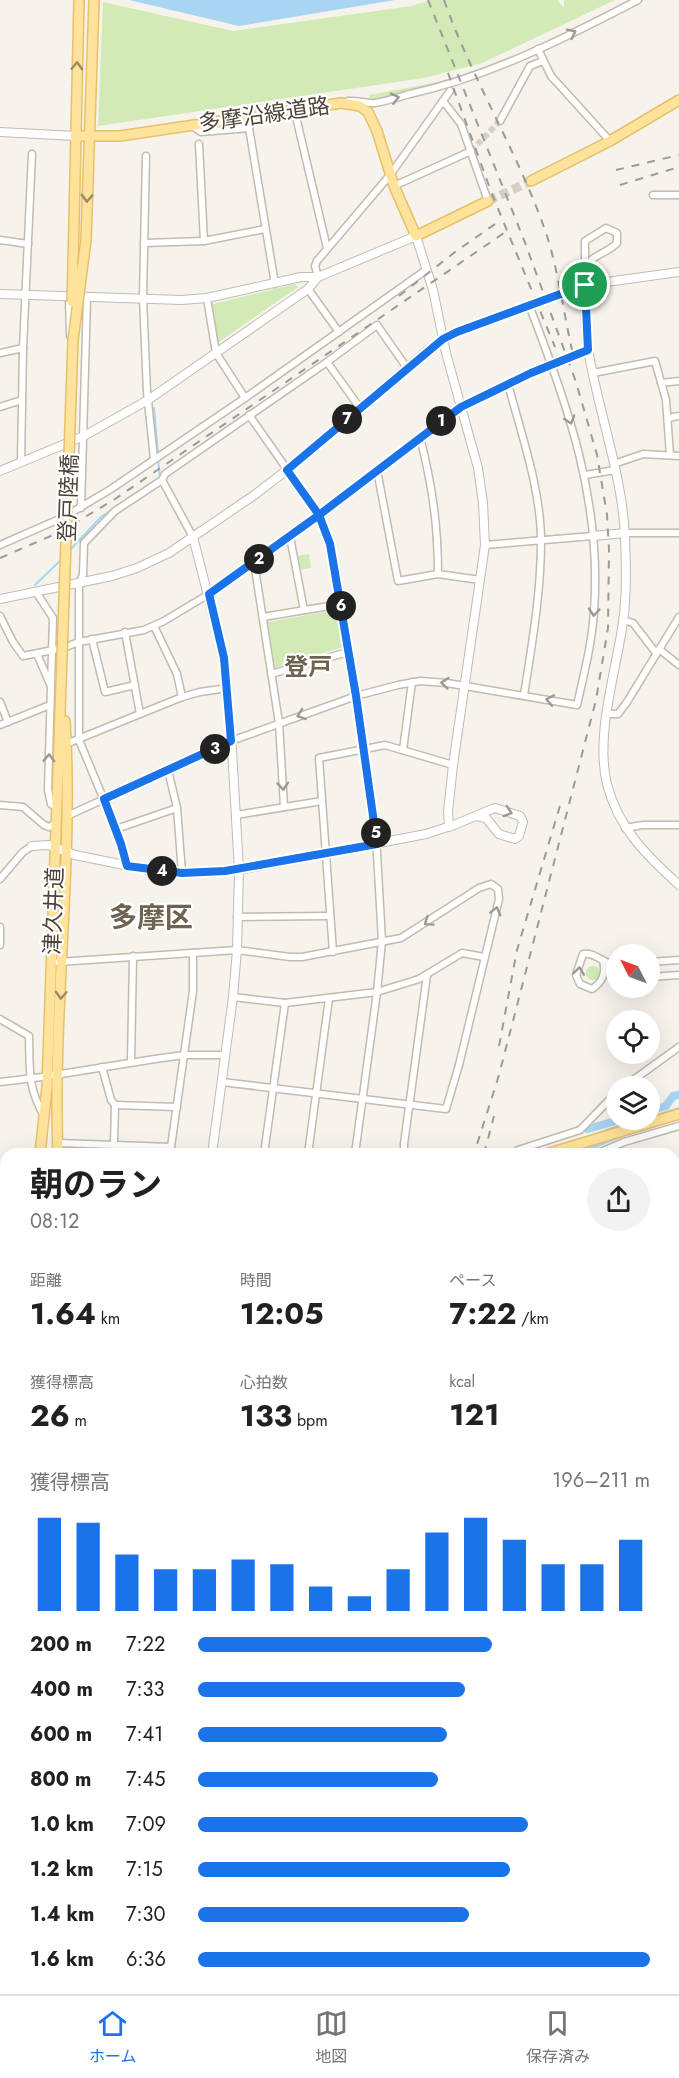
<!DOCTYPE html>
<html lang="ja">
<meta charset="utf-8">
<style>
body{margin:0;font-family:Jost,"Noto Sans JP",sans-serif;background:#f2f2f2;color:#202124;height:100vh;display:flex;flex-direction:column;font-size:22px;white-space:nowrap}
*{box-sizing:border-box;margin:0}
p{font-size:20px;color:#757577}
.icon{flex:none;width:33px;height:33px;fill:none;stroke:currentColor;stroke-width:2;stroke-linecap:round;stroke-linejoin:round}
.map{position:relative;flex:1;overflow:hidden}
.drawer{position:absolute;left:0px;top:1148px;width:680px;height:848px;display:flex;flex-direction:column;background:#fff;border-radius:18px 18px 0 0;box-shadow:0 6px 24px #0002}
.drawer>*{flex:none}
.needle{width:39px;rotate:312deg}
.buttons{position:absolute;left:606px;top:944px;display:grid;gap:12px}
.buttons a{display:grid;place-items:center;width:54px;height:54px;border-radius:50%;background:#fff;box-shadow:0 6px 24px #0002;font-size:30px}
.pin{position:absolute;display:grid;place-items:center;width:51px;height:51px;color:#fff;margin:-26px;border:3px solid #fff;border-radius:50%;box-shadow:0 2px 6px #0007}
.km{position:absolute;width:30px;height:30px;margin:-15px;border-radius:50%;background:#222;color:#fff;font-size:16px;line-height:30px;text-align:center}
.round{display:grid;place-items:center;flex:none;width:63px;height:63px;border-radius:32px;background:#f2f2f2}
.headline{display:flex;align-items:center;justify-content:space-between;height:102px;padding:0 30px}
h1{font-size:33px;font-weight:700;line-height:45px}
.stats{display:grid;grid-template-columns:repeat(3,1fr);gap:9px;height:102px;padding:6px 30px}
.stats div{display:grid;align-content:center}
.stats b{font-size:30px;font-weight:700}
.stats small{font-size:16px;font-weight:400}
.stats p{font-size:16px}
.chart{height:168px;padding:12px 30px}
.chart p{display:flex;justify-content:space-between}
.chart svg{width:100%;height:108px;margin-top:6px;stroke:#1a73e8;stroke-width:6}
ul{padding:0 30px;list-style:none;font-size:20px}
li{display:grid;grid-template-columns:96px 72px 1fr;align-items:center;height:45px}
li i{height:15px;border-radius:8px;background:#1a73e8}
.dock{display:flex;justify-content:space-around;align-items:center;height:84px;border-top:2px solid #e0e0e0;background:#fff;font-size:16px;color:#757577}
.dock a{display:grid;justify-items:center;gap:3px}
.dock .selected{color:#1a73e8}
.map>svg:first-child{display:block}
.green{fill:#d2eab5}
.water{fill:#a9d4f2}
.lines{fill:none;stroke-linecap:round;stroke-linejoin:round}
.stream{stroke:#a9d4f2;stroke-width:2}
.canal{stroke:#a9d4f2;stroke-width:8}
.river{stroke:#a9d4f2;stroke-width:14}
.minor-tunnel{stroke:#d4d0c8;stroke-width:6;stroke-dasharray:6 3;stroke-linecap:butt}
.primary-tunnel{stroke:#d4d0c8;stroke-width:9;stroke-dasharray:9 4.5;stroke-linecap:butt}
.minor-casing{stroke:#c2bbae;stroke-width:9}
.tertiary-casing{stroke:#c2bbae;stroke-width:10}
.primary-casing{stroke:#e6c16a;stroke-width:12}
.minor{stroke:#fff;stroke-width:6}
.tertiary{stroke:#fff;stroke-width:8}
.primary{stroke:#ffe39c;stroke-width:9}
.rail{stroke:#9a9a9a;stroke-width:2;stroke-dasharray:8 8;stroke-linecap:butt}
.primary-bridge-casing{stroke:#e6c16a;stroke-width:12;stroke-linecap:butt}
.primary-bridge{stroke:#ffe39c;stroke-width:9}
.oneway{stroke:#9c9892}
.oneway2{stroke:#9c8c66}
.route-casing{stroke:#fff;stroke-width:12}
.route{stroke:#1a73e8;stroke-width:8}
.labels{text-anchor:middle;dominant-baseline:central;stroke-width:4.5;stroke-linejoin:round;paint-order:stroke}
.street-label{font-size:22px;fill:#4b4439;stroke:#fff}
.neighbourhood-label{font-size:24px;font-weight:bold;fill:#6e6250;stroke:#fff}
.district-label{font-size:28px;font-weight:bold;fill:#6e6250;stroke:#fff}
</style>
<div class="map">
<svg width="679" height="1994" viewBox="0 0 679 1994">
<rect width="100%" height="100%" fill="#f6f3ec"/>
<g class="green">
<path d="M430 0H557L564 8V0H615L482 63 424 78 98 126 103 2 233 31 412 6Z"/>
<path d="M438 82 439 85 370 101 369 95Z"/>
<path d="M295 284 298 287 216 344 211 306 213 304Z"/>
<path d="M309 554 311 568 300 570 297 556Z"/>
<path d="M336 610 343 647 275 668 268 622Z"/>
<circle cx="593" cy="973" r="7"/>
<path d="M674 1295 679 1296V1487L674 1484Z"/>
<path d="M674 1757H679V1994H520L519 1989H674Z"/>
</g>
<g class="water">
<path d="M129 0H395L239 26Z"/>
<path d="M679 1107V1119L643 1129 600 1146 588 1153 550 1154C578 1141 620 1119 650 1119V1116Z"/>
</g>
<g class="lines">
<g class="stream">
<path d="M154 408 158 454"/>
<path d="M69 551 101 517 160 477 158 460"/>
<path d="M35 585 63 558"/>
</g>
<g class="canal">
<path d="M650 1111 666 1106 673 1096 679 1095"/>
<path d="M588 1129 622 1119"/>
</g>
<path class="river" d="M0 1771 6 1756"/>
<path class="minor-tunnel" d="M471 151 500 121"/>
<path class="primary-tunnel" d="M488 201 531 181"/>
<defs>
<g id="minor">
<path d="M538 49 551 76 610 141"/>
<path d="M348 101C358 100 366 104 375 103 387 101 399 97 410 94 491 76 565 38 638 0"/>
<path d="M443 101 461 124 488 201"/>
<path d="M297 121 327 248"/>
<path d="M500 121 530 66 543 61"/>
<path d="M191 125 201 132 249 128 275 284"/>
<path d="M199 144 204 241"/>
<path d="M146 156 143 298 147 392 154 459"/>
<path d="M394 186 471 151"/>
<path d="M653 195H679"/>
<path d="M606 228 617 233V243C608 253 591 255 585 268V241Z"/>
<path d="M0 240 28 244"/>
<path d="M144 243 204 241 265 229"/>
<path d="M318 277 315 266 317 261 390 175 450 91"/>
<path d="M308 289 339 332"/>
<path d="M207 298 216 353 245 398"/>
<path d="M69 299 70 336"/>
<path d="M0 353 23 348"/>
<path d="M327 362 377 325 407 368"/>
<path d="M593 373 655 361 666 400 670 455"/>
<path d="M661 383 679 381"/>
<path d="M508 384C521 433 541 490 541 541 541 593 532 644 524 695"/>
<path d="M0 407 22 400"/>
<path d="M249 415 319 515 330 544 356 696 376 836 382 941 377 992 355 1154"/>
<path d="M668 418 679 416"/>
<path d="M420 437C432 485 438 524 438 574"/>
<path d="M21 462 23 348 32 154"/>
<path d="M614 464 643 454 679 456"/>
<path d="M377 470 398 581 438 574 480 580"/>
<path d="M585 475 615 470"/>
<path d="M162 480 193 537"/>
<path d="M81 508 87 298"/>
<path d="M625 533H679"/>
<path d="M290 537 304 610"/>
<path d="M0 545 64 517 111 489 245 398 426 270"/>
<path d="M485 545 593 536"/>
<path d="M254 562 279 723 284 807"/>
<path d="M36 592 53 618 48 790 51 804 57 807"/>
<path d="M0 616 13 642 23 656 63 648 79 642 144 630 164 621 209 594 290 537 461 407 531 373 588 350"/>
<path d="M263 617 341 604"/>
<path d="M623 620 633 623 656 653"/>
<path d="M154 626 177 674 182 697"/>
<path d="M125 632 140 714"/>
<path d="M92 639 105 692 135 685"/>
<path d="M659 649 679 665"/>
<path d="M37 654 50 684"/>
<path d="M271 674 348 652"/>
<path d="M0 702 8 722"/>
<path d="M608 714H618L627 702 679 617"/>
<path d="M0 725 50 705"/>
<path d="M66 744 182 697 200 692 228 688"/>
<path d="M403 750 412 682"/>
<path d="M168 770 177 808 182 873"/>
<path d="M0 805 23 807 44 825 49 827 56 823"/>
<path d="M236 815 322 801"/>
<path d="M67 816 231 741 356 696 398 685 420 681 447 683 577 705C584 674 592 643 594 611 602 502 568 405 529 305"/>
<path d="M625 828 643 825H679"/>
<path d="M116 829 177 808"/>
<path d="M127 866 116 829 79 740V584L83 575 84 543 115 511 162 480 165 474 327 362 360 408"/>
<path d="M0 879 23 852 32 846"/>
<path d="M237 917 330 916"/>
<path d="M0 927V945"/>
<path d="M333 952 319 758 385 745 453 765"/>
<path d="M603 960C606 973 603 982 592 989L580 984 576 975 583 954C597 952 603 965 616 964"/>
<path d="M58 962 237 950 290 957H302L401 938 479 888 491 884 498 889 499 899 459 1065 446 1109 222 1082"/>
<path d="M650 962 679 960"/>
<path d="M616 964 612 970V974L616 979"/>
<path d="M650 977 679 975"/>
<path d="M233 997 285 1003 377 992 419 979 462 953 484 957"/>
<path d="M0 1019 29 1036C30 1069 27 1086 44 1116"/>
<path d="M131 1062 133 956"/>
<path d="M102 1067 111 1100 115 1105 114 1144"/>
<path d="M0 1082 42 1077 155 1059 184 1055H225"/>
<path d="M625 1086 679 1047"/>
<path d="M115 1105 177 1107"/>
<path d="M58 1143 171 1147"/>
<path d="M518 1150 580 1130 616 1093"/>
<path d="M170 1154 193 991V953"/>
<path d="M264 1154 285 1003"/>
<path d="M308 1154 329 998"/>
<path d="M404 1154V1144L427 975"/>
<path d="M596 1154 624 1142 679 1126"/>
<path d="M0 1295H6"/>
<path d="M0 1313H6"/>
<path d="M0 1486H6"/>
<path d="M674 1667 679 1669"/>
<path d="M0 1794 6 1780"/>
<path d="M290 1989 297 1994"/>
<path d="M453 1989 454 1994"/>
</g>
<g id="tertiary">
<path d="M0 132 75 136"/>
<path d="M585 268C585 295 584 322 588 349 598 411 622 473 625 536 626 564 627 594 623 622 616 672 595 735 607 784 618 828 647 856 679 885"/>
<path d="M0 294 182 300 207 298 301 277H318L416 236 433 290 446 353 478 468 483 503 485 545 453 765 448 812 449 827"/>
<path d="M0 471 84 436 148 400 308 289 318 277"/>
<path d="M593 536 625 533"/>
<path d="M193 537 224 658 232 749 239 870 237 950 233 997 212 1154"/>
<path d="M0 599 112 576 137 568 169 553 253 496 287 470 429 349 457 332 585 285 679 272"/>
<path d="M32 846 49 845 75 855 149 870 182 873 210 872 239 870 426 834 454 825 492 809 495 808 520 816 523 822 519 836 515 839 499 834 486 818 476 816"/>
<path d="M674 1502 675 1503"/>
</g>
<g id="primary">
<path d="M75 136H120L295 110 341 103 360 106 368 112 377 131 394 186 416 236 488 201"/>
<path d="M531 181 610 141 679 100"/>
<path d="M86 240 94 0"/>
<path d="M73 266 79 0"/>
<path d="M40 1154 47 1087 62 656"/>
<path d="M58 1154C52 1009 74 865 65 721"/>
<path d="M546 1154 679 1114"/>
<path d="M0 1376 6 1374"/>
<path d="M0 1670 6 1653"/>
<path d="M0 1696 6 1682"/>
<path d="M0 1723 6 1709"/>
</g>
</defs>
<use href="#minor" class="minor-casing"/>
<use href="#tertiary" class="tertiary-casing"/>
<use href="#primary" class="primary-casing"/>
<use href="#minor" class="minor"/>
<use href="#tertiary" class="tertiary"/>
<use href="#primary" class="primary"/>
<g class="rail">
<path d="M428 0 524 240 576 382 597 455 607 515 609 550 608 628 596 700 499 1075 474 1154"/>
<path d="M444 0C472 79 517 151 545 230 558 268 563 310 572 350"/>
<path d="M448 73 492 194 555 347"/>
<path d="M616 170 679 155"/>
<path d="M620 185 679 167"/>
<path d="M399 296 455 252 498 222"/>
<path d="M0 558 60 532 115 499 504 233"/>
<path d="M499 1046 517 950 562 799"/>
<path d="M484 1154 494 1116"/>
<path d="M0 1844 6 1837"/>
</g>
<defs>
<g id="primary-bridge">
<path d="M72 302 73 266"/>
<path d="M62 656 73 340 86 240"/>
</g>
</defs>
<use href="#primary-bridge" class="primary-bridge-casing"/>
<use href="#primary-bridge" class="primary-bridge"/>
</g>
<defs><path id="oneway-chevron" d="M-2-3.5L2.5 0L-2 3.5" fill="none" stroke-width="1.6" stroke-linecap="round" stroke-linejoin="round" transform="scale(1.5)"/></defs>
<g class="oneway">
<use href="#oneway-chevron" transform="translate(572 33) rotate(-26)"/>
<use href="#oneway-chevron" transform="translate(395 98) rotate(-13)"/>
<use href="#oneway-chevron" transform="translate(570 420) rotate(73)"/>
<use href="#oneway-chevron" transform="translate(594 612) rotate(95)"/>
<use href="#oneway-chevron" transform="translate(445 683) rotate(-174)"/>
<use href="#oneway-chevron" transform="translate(550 700) rotate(-169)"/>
<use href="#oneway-chevron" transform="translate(301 715) rotate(161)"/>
<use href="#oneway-chevron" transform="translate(49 758) rotate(-88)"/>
<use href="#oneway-chevron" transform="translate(283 786) rotate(86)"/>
<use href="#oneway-chevron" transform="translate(508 812) rotate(18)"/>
<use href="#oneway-chevron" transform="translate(496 911) rotate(-76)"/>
<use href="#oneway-chevron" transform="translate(428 922) rotate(146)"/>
<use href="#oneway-chevron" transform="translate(579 971) rotate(-83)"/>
</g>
<g class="oneway2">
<use href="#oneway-chevron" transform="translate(77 66) rotate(-88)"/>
<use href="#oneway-chevron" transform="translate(87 198) rotate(92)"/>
<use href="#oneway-chevron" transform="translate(61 995) rotate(93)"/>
</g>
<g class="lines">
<defs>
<path id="route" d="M585 285 588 350 531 373 461 407 319 515 209 594 224 658 231 741 104 799 121 844 127 866 182 873 225 871 377 844 356 696 330 544 319 515 287 470 443 339 457 332 585 285"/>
</defs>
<use href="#route" class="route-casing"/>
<use href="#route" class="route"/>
</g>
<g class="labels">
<g class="street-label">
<text transform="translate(264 114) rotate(-8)">多摩沿線道路</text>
<text transform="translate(68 498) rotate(-88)">登戸陸橋</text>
<text transform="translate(53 911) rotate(-88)">津久井道</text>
</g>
<g class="neighbourhood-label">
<text x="308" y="666">登戸</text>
</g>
<g class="district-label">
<text x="151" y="917">多摩区</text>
</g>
</g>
</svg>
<div class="buttons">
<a><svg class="needle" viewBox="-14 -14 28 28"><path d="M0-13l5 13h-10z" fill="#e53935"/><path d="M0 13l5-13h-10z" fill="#757577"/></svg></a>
<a><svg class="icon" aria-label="locate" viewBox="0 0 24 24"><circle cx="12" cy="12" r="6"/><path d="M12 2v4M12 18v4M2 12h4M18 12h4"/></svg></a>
<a><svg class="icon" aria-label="layers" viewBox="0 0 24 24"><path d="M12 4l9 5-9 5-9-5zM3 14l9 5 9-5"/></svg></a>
</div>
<div class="pin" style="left:585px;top:285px;background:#1e9e55"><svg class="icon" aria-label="arrive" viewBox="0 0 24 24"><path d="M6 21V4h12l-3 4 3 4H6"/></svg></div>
<b class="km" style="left:441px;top:421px">1</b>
<b class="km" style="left:259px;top:559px">2</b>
<b class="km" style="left:215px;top:749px">3</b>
<b class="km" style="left:162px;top:871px">4</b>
<b class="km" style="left:376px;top:833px">5</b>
<b class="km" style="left:341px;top:606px">6</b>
<b class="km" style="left:347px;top:419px">7</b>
<section class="drawer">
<div class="headline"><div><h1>朝のラン</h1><p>08:12</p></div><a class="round"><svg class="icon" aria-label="share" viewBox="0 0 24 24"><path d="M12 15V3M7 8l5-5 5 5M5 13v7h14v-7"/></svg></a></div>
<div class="stats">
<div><p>距離</p><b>1.64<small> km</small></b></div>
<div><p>時間</p><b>12:05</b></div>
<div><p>ペース</p><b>7:22<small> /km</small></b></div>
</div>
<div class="stats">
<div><p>獲得標高</p><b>26<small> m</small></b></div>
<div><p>心拍数</p><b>133<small> bpm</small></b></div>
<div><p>kcal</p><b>121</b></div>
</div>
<div class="chart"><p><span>獲得標高</span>196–211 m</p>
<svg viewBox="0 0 160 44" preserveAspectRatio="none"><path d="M5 44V6M15 44V8M25 44V21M35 44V27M45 44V27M55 44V23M65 44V25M75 44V34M85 44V38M95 44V27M105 44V12M115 44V6M125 44V15M135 44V25M145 44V25M155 44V15"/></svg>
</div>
<ul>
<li><b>200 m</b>7:22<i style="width:65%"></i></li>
<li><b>400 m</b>7:33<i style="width:59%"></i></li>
<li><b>600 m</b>7:41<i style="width:55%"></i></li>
<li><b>800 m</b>7:45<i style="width:53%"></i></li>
<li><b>1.0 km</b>7:09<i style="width:73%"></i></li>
<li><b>1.2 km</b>7:15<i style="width:69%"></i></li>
<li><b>1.4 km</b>7:30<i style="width:60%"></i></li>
<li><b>1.6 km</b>6:36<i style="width:100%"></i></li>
</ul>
</section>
</div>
<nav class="dock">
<a class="selected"><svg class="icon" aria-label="home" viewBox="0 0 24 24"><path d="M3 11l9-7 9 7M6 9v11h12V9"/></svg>ホーム</a>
<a><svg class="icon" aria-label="map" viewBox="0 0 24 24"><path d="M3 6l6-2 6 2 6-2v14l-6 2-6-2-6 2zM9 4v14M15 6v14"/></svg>地図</a>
<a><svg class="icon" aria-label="saved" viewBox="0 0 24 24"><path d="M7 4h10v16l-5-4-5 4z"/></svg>保存済み</a>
</nav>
